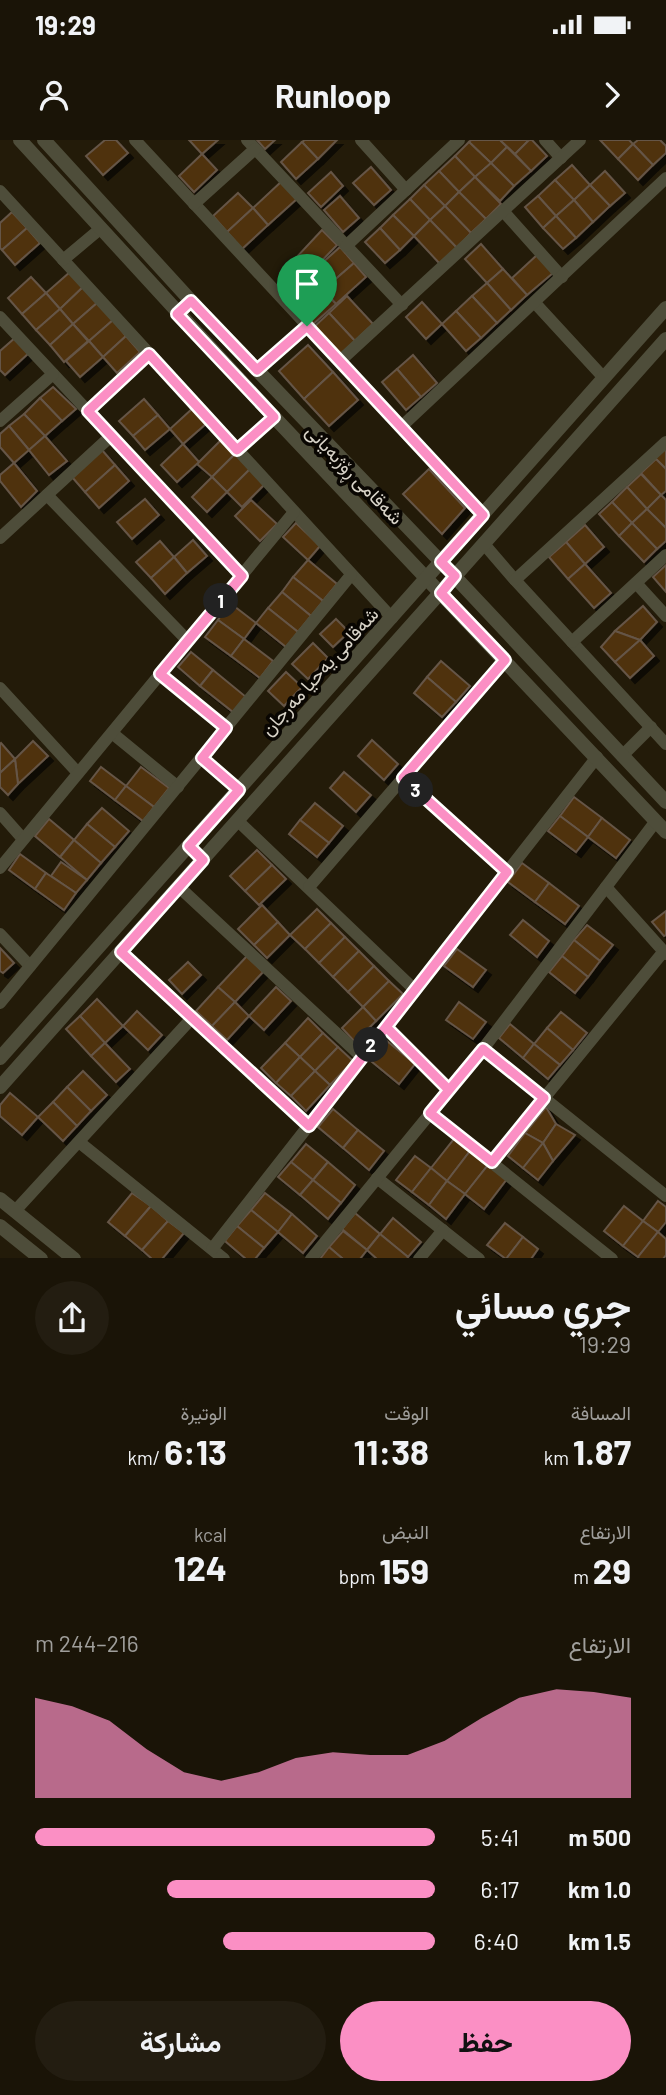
<!DOCTYPE html>
<html lang="ar">
<meta charset="utf-8">
<style>
body{margin:0;font-family:Barlow,Vazirmatn,sans-serif;background:#231d11;color:#f1f3f6;direction:rtl;height:100vh;display:flex;flex-direction:column;font-size:26px;white-space:nowrap}
*{box-sizing:border-box;margin:0}
p{font-size:23px;color:#9f9e9b}
.icon{flex:none;width:38px;height:38px;fill:none;stroke:currentColor;stroke-width:2;stroke-linecap:round;stroke-linejoin:round}
.map{position:relative;height:1118px;overflow:hidden;direction:ltr}
.details{display:flex;flex-direction:column;background:#1a1407;flex:1}
.details>*{flex:none}
.pin{position:absolute;display:grid;place-items:center;width:60px;height:60px;color:#fff;margin:-72px -30px;border-radius:50% 50% 50% 0;rotate:-45deg;box-shadow:0 0 7px #0007}
.pin .icon{rotate:45deg}
.km{position:absolute;width:35px;height:35px;margin:-18px;border-radius:50%;background:#222;color:#fff;font-size:19px;line-height:35px;text-align:center}
.round{display:grid;place-items:center;flex:none;width:74px;height:74px;border-radius:37px;background:#231d11}
.head{display:flex;align-items:center;justify-content:space-between;height:119px;padding:0 35px}
h1{font-size:38px;font-weight:700;line-height:52px}
.figures{display:grid;grid-template-columns:repeat(3,1fr);gap:10px;height:119px;padding:7px 35px}
.figures div{display:grid;align-content:center}
.figures b{font-size:35px;font-weight:700}
.figures small{font-size:19px;font-weight:400}
.figures p{font-size:19px}
.chart{height:196px;padding:14px 35px}
.chart p{display:flex;justify-content:space-between}
.chart svg{width:100%;height:126px;margin-top:7px;fill:#fb8fc4;opacity:.7}
.primary-button{display:flex;gap:14px;margin-top:auto;padding:14px 35px}
.primary-button a{flex:1;height:80px;border-radius:42px;background:#fb8fc4;color:#111;font-size:28px;font-weight:700;line-height:80px;text-align:center}
.primary-button a+a{background:#231d11;color:#f1f3f6}
ul{padding:0 35px;list-style:none;font-size:23px}
li{display:grid;grid-template-columns:112px 84px 1fr;align-items:center;height:52px}
li i{height:18px;border-radius:9px;background:#fb8fc4}
.status{display:flex;justify-content:space-between;align-items:center;height:49px;padding:0 35px;background:#1a1407;direction:ltr}
.status svg{height:19px;fill:currentColor}
header{display:flex;justify-content:space-between;align-items:center;height:91px;padding:0 35px;background:#1a1407;font-size:32px;font-weight:700}
.map>svg:first-child{display:block}
.building{fill:#4f310e;stroke:#655546;stroke-width:2;filter:url(#shadow)}
.lines{fill:none;stroke-linecap:round;stroke-linejoin:round}
.minor{stroke:#4e4d3a;stroke-width:12}
.tertiary{stroke:#4e4d3a;stroke-width:14}
.route-casing{stroke:#fff;stroke-width:14}
.route{stroke:#fb8fc4;stroke-width:9}
.labels{text-anchor:middle;dominant-baseline:central;stroke-width:7;stroke-linejoin:round;paint-order:stroke}
.street-label{font-size:19px;fill:#d8d3c8;stroke:#090602}
</style>
<div class="status"><b>19:29</b><svg viewBox="0 0 49 12"><path d="M0 12V9h3v3zM5 12V6h3v6zM10 12V3h3v9zM15 12V0h3v12zM26 1h20v11H26zM47 4h2v5h-2z"/></svg></div>
<header><svg class="icon" aria-label="forward" viewBox="0 0 24 24"><path d="M9 5l7 7-7 7"/></svg>Runloop<svg class="icon" aria-label="person" viewBox="0 0 24 24"><circle cx="12" cy="8" r="4"/><path d="M4 21q1-7 8-7t8 7"/></svg></header>
<div class="map">
<svg width="666" height="1119" viewBox="0 0 666 1119">
<defs>
<filter id="shadow"><feDropShadow dx="5" dy="5" stdDeviation="0" flood-color="#0009"/></filter>
</defs>
<rect width="100%" height="100%" fill="#231b09"/>
<g class="building">
<path d="M105 0H116L128 13 103 35 86 16Z"/>
<path d="M189 0H218L202 14Z"/>
<path d="M257 0H275L265 9Z"/>
<path d="M305 0H337L318 19 302 2Z"/>
<path d="M471 0H500L507 7 491 23 469 2Z"/>
<path d="M500 0H529L515 14Z"/>
<path d="M529 0H532L547 16 531 31 515 14Z"/>
<path d="M600 0H629L633 4 618 19Z"/>
<path d="M638 0H660L666 6V13L653 25 633 4Z"/>
<path d="M302 2 318 19 296 39 281 22Z"/>
<path d="M469 2 491 23 475 37 455 16Z"/>
<path d="M633 4 653 25 638 40 618 19Z"/>
<path d="M507 7 531 31 514 46 491 23Z"/>
<path d="M202 14 217 30 194 52 179 36Z"/>
<path d="M455 16 475 37 459 52 439 31Z"/>
<path d="M491 23 514 46 500 61 475 37Z"/>
<path d="M572 25 590 45 574 60 555 40Z"/>
<path d="M371 27 391 50 374 65 353 43Z"/>
<path d="M439 31 459 52 445 66 424 45Z"/>
<path d="M605 31 625 53 610 66 590 45Z"/>
<path d="M331 32 343 46 321 67 308 53Z"/>
<path d="M475 37 501 64 486 79 459 52Z"/>
<path d="M555 40 574 60 556 76 538 56Z"/>
<path d="M282 41 298 58 268 85 253 68Z"/>
<path d="M424 45 445 66 430 80 410 59Z"/>
<path d="M590 45 610 66 593 82 574 60Z"/>
<path d="M459 52 486 79 471 93 445 66Z"/>
<path d="M238 53 253 68 227 92 213 76Z"/>
<path d="M340 56 359 78 343 92 324 70Z"/>
<path d="M538 56 556 76 543 88 525 67Z"/>
<path d="M410 59 430 80 414 96 393 75Z"/>
<path d="M574 60 593 82 576 98 556 76Z"/>
<path d="M445 66 471 93 457 108 430 80Z"/>
<path d="M253 68 268 85 242 109 227 92Z"/>
<path d="M12 72 27 88 2 110 0 108V83Z"/>
<path d="M393 75 414 96 400 110 380 88Z"/>
<path d="M556 76 576 98 563 109 543 88Z"/>
<path d="M430 80 457 108 440 124 414 96Z"/>
<path d="M27 88 40 103 15 125 2 110Z"/>
<path d="M380 88 400 110 385 123 365 102Z"/>
<path d="M322 90 337 105 309 134 294 120Z"/>
<path d="M481 104 503 129 487 143 465 119Z"/>
<path d="M340 107 354 123 323 150 309 135Z"/>
<path d="M537 115 553 133 527 155 512 138Z"/>
<path d="M354 123 366 137 336 164 323 150Z"/>
<path d="M503 129 527 155 511 170 487 143Z"/>
<path d="M70 132 83 147 60 169 46 153Z"/>
<path d="M309 134 323 150 300 171 285 155Z"/>
<path d="M31 137 46 153 22 174 8 158Z"/>
<path d="M487 143 511 170 497 183 472 156Z"/>
<path d="M83 147 97 163 73 184 60 169Z"/>
<path d="M323 150 336 164 312 185 300 172Z"/>
<path d="M46 153 60 169 36 190 22 174Z"/>
<path d="M347 156 373 184 355 201 329 173Z"/>
<path d="M472 156 497 183 481 198 456 171Z"/>
<path d="M422 162 442 184 426 199 406 177Z"/>
<path d="M97 163 113 180 89 201 73 184Z"/>
<path d="M60 169 73 184 50 205 36 190Z"/>
<path d="M456 171 481 198 466 211 442 184Z"/>
<path d="M329 173 355 201 340 215 314 187Z"/>
<path d="M113 180 126 196 103 217 89 201Z"/>
<path d="M73 184 88 201 64 222 50 205Z"/>
<path d="M126 196 140 212 117 233 103 217Z"/>
<path d="M16 197 30 212 5 235 0 230V211Z"/>
<path d="M89 201 103 217 80 237 66 221Z"/>
<path d="M308 205 333 232 304 259 279 231Z"/>
<path d="M413 215 437 243 421 257 397 229Z"/>
<path d="M397 229 421 257 406 270 382 242Z"/>
<path d="M333 232 358 260 329 286 304 259Z"/>
<path d="M53 247 76 269 62 281 40 258Z"/>
<path d="M40 258 62 281 45 296 24 274Z"/>
<path d="M144 259 158 275 133 296 119 281Z"/>
<path d="M193 268 207 283 183 304 170 289Z"/>
<path d="M24 274 45 296 29 310 9 286Z"/>
<path d="M158 275 170 289 145 310 133 296Z"/>
<path d="M9 286 29 310 14 323 0 307V294Z"/>
<path d="M45 296 67 321 49 335 29 310Z"/>
<path d="M222 299 236 313 212 337 197 324Z"/>
<path d="M183 304 199 322 177 342 161 325Z"/>
<path d="M666 308V329L655 318Z"/>
<path d="M102 310 115 325 85 352 72 337Z"/>
<path d="M236 313 251 328 227 352 212 337Z"/>
<path d="M656 319 666 329V351L661 355 641 333Z"/>
<path d="M14 323 37 351 21 367 0 341V335Z"/>
<path d="M115 325 129 341 99 368 85 352Z"/>
<path d="M251 328 266 343 242 367 227 352Z"/>
<path d="M429 329 465 368 442 394 403 354Z"/>
<path d="M641 334 661 355 647 369 627 347Z"/>
<path d="M212 337 227 352 207 372 192 357Z"/>
<path d="M627 347 647 369 632 383 612 362Z"/>
<path d="M661 355 666 360V388L647 369Z"/>
<path d="M145 359 159 375 132 399 117 382Z"/>
<path d="M251 360 277 384 260 401 235 376Z"/>
<path d="M612 362 632 383 619 396 599 374Z"/>
<path d="M647 369 666 388V401L657 409 632 383Z"/>
<path d="M296 383 320 406 308 420 283 397Z"/>
<path d="M632 383 657 409 644 422 619 396Z"/>
<path d="M585 385 604 407 585 424 566 402Z"/>
<path d="M193 400 207 416 187 433 174 417Z"/>
<path d="M160 401 174 417 151 438 136 422Z"/>
<path d="M566 402 585 424 568 439 549 417Z"/>
<path d="M174 417 187 433 165 454 151 438Z"/>
<path d="M308 420 337 444 323 461 293 437Z"/>
<path d="M585 424 611 453 594 468 568 439Z"/>
<path d="M666 425V452L653 437Z"/>
<path d="M293 437 323 461 311 476 282 452Z"/>
<path d="M282 452 311 476 298 492 268 468Z"/>
<path d="M230 463 256 483 244 499 218 480Z"/>
<path d="M643 466 657 482 640 500 615 491Z"/>
<path d="M268 468 298 492 286 507 256 483Z"/>
<path d="M336 479 349 492 333 507 320 494Z"/>
<path d="M218 480 244 499 231 516 205 497Z"/>
<path d="M615 491 640 500 615 522 601 507Z"/>
<path d="M244 499 273 521 260 538 231 516Z"/>
<path d="M640 500 654 516 630 538 615 522Z"/>
<path d="M313 503 328 518 308 539 292 524Z"/>
<path d="M191 512 213 530 200 546 178 527Z"/>
<path d="M441 521 470 546 456 562 427 537Z"/>
<path d="M213 530 246 557 233 572 200 546Z"/>
<path d="M286 532 302 547 284 566 268 551Z"/>
<path d="M427 537 456 562 442 577 414 553Z"/>
<path d="M372 600 398 624 384 640 358 616Z"/>
<path d="M33 601 48 616 18 644 15 619Z"/>
<path d="M1 603 15 619 0 633V604Z"/>
<path d="M15 619 18 644 8 655 0 647V633Z"/>
<path d="M101 627 126 646 115 660 90 641Z"/>
<path d="M141 627 169 648 154 667 126 646Z"/>
<path d="M344 632 371 655 356 672 330 648Z"/>
<path d="M126 646 154 667 143 681 115 660Z"/>
<path d="M574 657 602 678 588 697 560 676Z"/>
<path d="M315 663 343 686 329 703 300 680Z"/>
<path d="M102 668 129 691 115 707 87 684Z"/>
<path d="M560 676 588 697 576 712 548 691Z"/>
<path d="M602 678 630 700 616 718 588 697Z"/>
<path d="M49 679 74 700 60 717 35 696Z"/>
<path d="M300 680 329 703 317 717 289 694Z"/>
<path d="M87 684 115 707 101 723 74 700Z"/>
<path d="M74 700 101 723 87 740 60 717Z"/>
<path d="M257 710 272 725 245 751 230 736Z"/>
<path d="M20 714 46 733 35 749 9 730Z"/>
<path d="M61 722 87 740 76 753 51 736Z"/>
<path d="M522 723 549 743 535 762 508 742Z"/>
<path d="M272 725 286 739 259 765 245 751Z"/>
<path d="M46 733 76 753 64 770 35 749Z"/>
<path d="M549 743 579 766 565 784 535 762Z"/>
<path d="M262 765 278 782 254 805 238 789Z"/>
<path d="M317 769 331 783 305 809 290 795Z"/>
<path d="M666 771V795L664 796 652 782Z"/>
<path d="M523 780 549 801 537 817 510 795Z"/>
<path d="M278 782 290 795 267 818 254 805Z"/>
<path d="M331 783 345 797 319 823 305 809Z"/>
<path d="M587 785 613 805 600 821 574 800Z"/>
<path d="M345 797 359 811 333 837 319 823Z"/>
<path d="M574 800 600 821 588 837 562 816Z"/>
<path d="M0 808 14 823 3 833 0 831Z"/>
<path d="M457 809 486 830 473 847 444 826Z"/>
<path d="M359 811 374 826 348 852 333 837Z"/>
<path d="M247 816 263 832 235 862 218 847Z"/>
<path d="M562 816 588 837 575 853 549 832Z"/>
<path d="M188 822 201 835 182 854 169 840Z"/>
<path d="M374 826 389 841 363 867 348 852Z"/>
<path d="M389 841 403 854 376 881 363 867Z"/>
<path d="M218 847 235 862 212 886 196 871Z"/>
<path d="M276 847 291 861 264 890 249 876Z"/>
<path d="M97 859 123 886 105 903 80 876Z"/>
<path d="M235 862 249 876 227 900 212 886Z"/>
<path d="M459 862 486 882 473 899 446 880Z"/>
<path d="M363 867 376 881 355 902 342 888Z"/>
<path d="M137 871 162 895 148 910 123 886Z"/>
<path d="M561 872 587 893 573 910 547 888Z"/>
<path d="M80 876 105 903 91 916 66 889Z"/>
<path d="M308 878 323 893 300 917 285 903Z"/>
<path d="M510 884 534 904 523 918 499 898Z"/>
<path d="M547 888 573 910 560 925 534 904Z"/>
<path d="M323 893 338 907 315 931 300 917Z"/>
<path d="M387 901 415 924 399 944 371 921Z"/>
<path d="M105 903 130 929 116 942 91 916Z"/>
<path d="M285 903 300 917 276 943 261 928Z"/>
<path d="M534 904 560 925 548 939 523 918Z"/>
<path d="M338 907 353 921 330 945 315 931Z"/>
<path d="M300 917 315 931 291 956 276 943Z"/>
<path d="M83 931 107 955 91 971 67 947Z"/>
<path d="M315 931 330 945 306 971 291 956Z"/>
<path d="M67 947 91 971 77 986 53 962Z"/>
<path d="M10 953 38 977 22 995 0 976V965Z"/>
<path d="M53 962 77 986 63 1001 38 977Z"/>
<path d="M546 967 556 984 543 1003 525 993Z"/>
<path d="M333 969 358 990 343 1008 318 987Z"/>
<path d="M556 984 575 995 553 1021 543 1003Z"/>
<path d="M358 990 384 1011 369 1030 343 1008Z"/>
<path d="M525 993 543 1003 523 1028 508 1016Z"/>
<path d="M454 999 470 1011 447 1041 431 1028Z"/>
<path d="M543 1003 553 1021 538 1040 523 1028Z"/>
<path d="M306 1004 328 1022 313 1040 291 1022Z"/>
<path d="M470 1011 488 1025 465 1054 447 1041Z"/>
<path d="M415 1016 431 1028 412 1052 396 1040Z"/>
<path d="M291 1022 313 1040 300 1055 278 1037Z"/>
<path d="M328 1022 355 1045 341 1063 313 1040Z"/>
<path d="M488 1025 507 1039 484 1069 465 1054Z"/>
<path d="M431 1028 447 1041 429 1065 412 1052Z"/>
<path d="M313 1040 341 1063 328 1079 300 1055Z"/>
<path d="M447 1041 465 1054 446 1079 429 1065Z"/>
<path d="M132 1053 151 1066 125 1096 108 1082Z"/>
<path d="M265 1053 292 1074 278 1092 251 1070Z"/>
<path d="M658 1061 666 1067V1082L658 1092 643 1081Z"/>
<path d="M151 1066 168 1081 142 1110 125 1096Z"/>
<path d="M624 1066 643 1081 623 1106 604 1091Z"/>
<path d="M251 1070 278 1092 264 1108 237 1086Z"/>
<path d="M355 1073 380 1094 367 1110 342 1089Z"/>
<path d="M292 1074 317 1096 303 1113 278 1092Z"/>
<path d="M393 1078 421 1102 408 1117 380 1094Z"/>
<path d="M168 1081 184 1093 162 1119H152L142 1110Z"/>
<path d="M643 1081 658 1092 638 1117 623 1106Z"/>
<path d="M505 1083 523 1097 506 1119 487 1105Z"/>
<path d="M237 1086 264 1108 255 1119H246L225 1101Z"/>
<path d="M343 1091 367 1110 360 1119H343L329 1107Z"/>
<path d="M658 1092 666 1099V1115L663 1119H639L638 1117Z"/>
<path d="M380 1094 408 1117 407 1119H377L367 1110Z"/>
<path d="M523 1097 538 1109 531 1119H506Z"/>
<path d="M329 1107 343 1119H320Z"/>
</g>
<g class="lines">
<g class="minor">
<path d="M135 0 483 375"/>
<path d="M247 0 402 165"/>
<path d="M361 0 406 50"/>
<path d="M545 0 561 18"/>
<path d="M0 51 392 478"/>
<path d="M194 64 255 9"/>
<path d="M503 71 562 137"/>
<path d="M346 106 459 0"/>
<path d="M63 120 100 89"/>
<path d="M535 163 604 238"/>
<path d="M0 177 242 436"/>
<path d="M340 221 580 0"/>
<path d="M257 230 307 186"/>
<path d="M88 271 149 214"/>
<path d="M0 281 53 234"/>
<path d="M401 287 666 38"/>
<path d="M237 310 274 277"/>
<path d="M47 355 188 501"/>
<path d="M0 398 111 296"/>
<path d="M484 404 515 440 666 604"/>
<path d="M515 440 666 302"/>
<path d="M636 443 666 476"/>
<path d="M572 502 666 415"/>
<path d="M160 534 226 588"/>
<path d="M0 548 78 633"/>
<path d="M112 593 178 647"/>
<path d="M622 616 651 587"/>
<path d="M202 618 239 650"/>
<path d="M403 638 507 732"/>
<path d="M0 673 23 699"/>
<path d="M238 681 415 850"/>
<path d="M0 728 294 372"/>
<path d="M179 747 362 917"/>
<path d="M309 747 505 520"/>
<path d="M606 747 666 814"/>
<path d="M0 794 30 826"/>
<path d="M121 812 309 986"/>
<path d="M0 863 351 435"/>
<path d="M386 887 449 950"/>
<path d="M483 909 666 1056"/>
<path d="M430 973 612 1119"/>
<path d="M79 1002 224 1119"/>
<path d="M492 1022 664 811"/>
<path d="M377 1038 479 1119"/>
<path d="M15 1071 192 878"/>
<path d="M212 1109 597 617"/>
<path d="M311 1119 483 909 656 681"/>
<path d="M419 1119 443 1090"/>
</g>
<g class="tertiary">
<path d="M20 0 274 277 666 692"/>
<path d="M44 0 191 161 441 422 666 662"/>
<path d="M0 918 666 168"/>
<path d="M0 947 666 199"/>
<path d="M0 1059 74 1119"/>
<path d="M0 1086 41 1119"/>
</g>
</g>
<g class="lines">
<defs>
<path id="route" d="M307 186 257 230 191 161 177 174 274 277 237 310 149 214 88 271 242 436 160 534 226 588 202 618 239 650 189 706 203 720 121 812 309 986 386 887 449 950 483 909 544 958 492 1022 430 973 449 950 386 887 507 732 403 638 505 520 441 453 455 436 441 422 483 375 307 186"/>
</defs>
<use href="#route" class="route-casing"/>
<use href="#route" class="route"/>
</g>
<g class="labels">
<g class="street-label">
<text transform="translate(355 334) rotate(46)">شەقامی ڕۆژبەیانی</text>
<text transform="translate(319 531) rotate(-48)">شەقامی یەحیا مەرجان</text>
</g>
</g>
</svg>
<div class="pin" style="left:307px;top:186px;background:#1e9e55"><svg class="icon" aria-label="arrive" viewBox="0 0 24 24"><path d="M6 21V4h12l-3 4 3 4H6"/></svg></div>
<b class="km" style="left:221px;top:461px">1</b>
<b class="km" style="left:371px;top:905px">2</b>
<b class="km" style="left:416px;top:650px">3</b>
</div>
<section class="details">
<div class="head"><div><h1>جري مسائي</h1><p>19:29</p></div><a class="round"><svg class="icon" aria-label="share" viewBox="0 0 24 24"><path d="M12 15V3M7 8l5-5 5 5M5 13v7h14v-7"/></svg></a></div>
<div class="figures">
<div><p>المسافة</p><b>1.87<small> km</small></b></div>
<div><p>الوقت</p><b>11:38</b></div>
<div><p>الوتيرة</p><b>6:13<small> /km</small></b></div>
</div>
<div class="figures">
<div><p>الارتفاع</p><b>29<small> m</small></b></div>
<div><p>النبض</p><b>159<small> bpm</small></b></div>
<div><p>kcal</p><b>124</b></div>
</div>
<div class="chart"><p><span>الارتفاع</span>216–244 m</p>
<svg viewBox="0 0 160 44" preserveAspectRatio="none"><path d="M0 44V9L10 12L20 17L30 27L40 35L50 38L60 35L70 30L80 28L90 29L100 29L110 24L120 16L130 9L140 6L150 7L160 9V44z"/></svg>
</div>
<ul>
<li><b>500 m</b>5:41<i style="width:100%"></i></li>
<li><b>1.0 km</b>6:17<i style="width:67%"></i></li>
<li><b>1.5 km</b>6:40<i style="width:53%"></i></li>
</ul>
<div class="primary-button"><a>حفظ</a><a>مشاركة</a></div>
</section>
